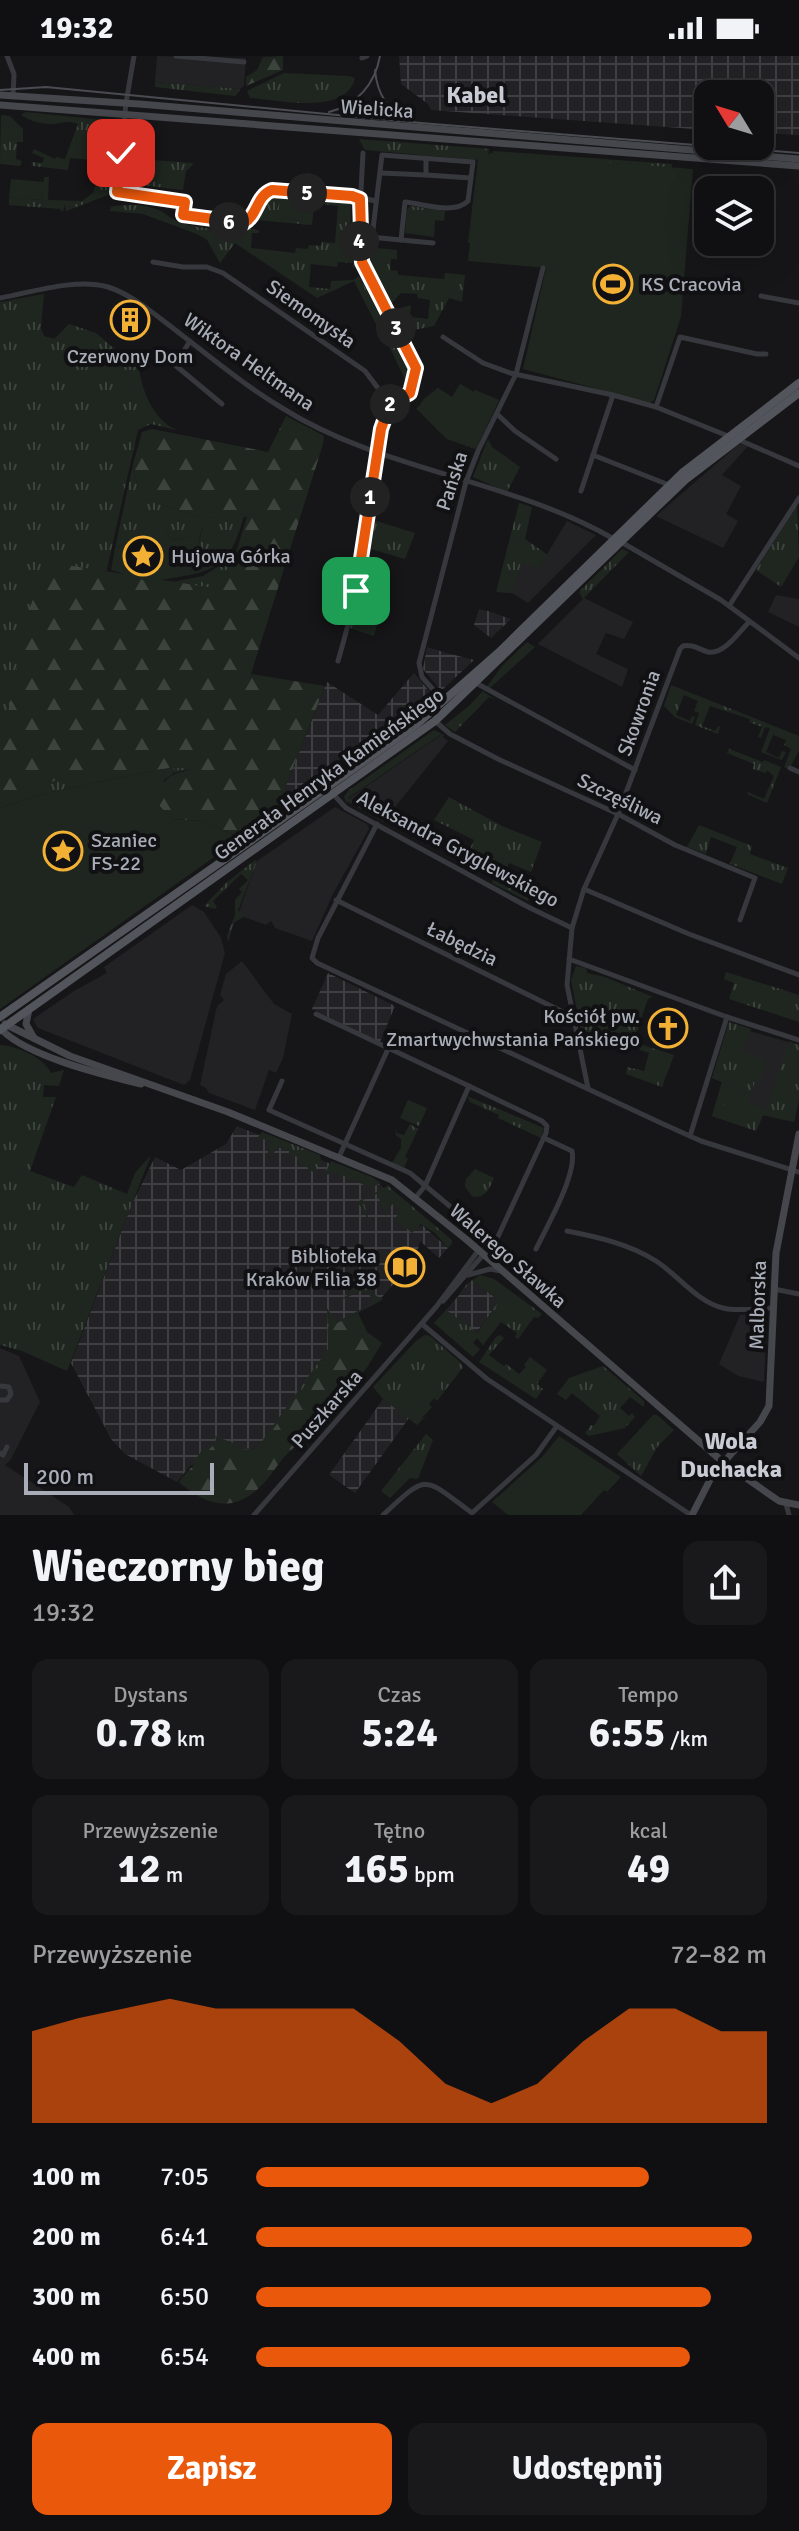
<!DOCTYPE html>
<html lang="pl">
<meta charset="utf-8">
<style>
body{margin:0;font-family:Signika,sans-serif;background:#19191b;color:#f1f3f6;height:100vh;display:flex;flex-direction:column;font-size:30px;white-space:nowrap}
*{box-sizing:border-box;margin:0}
p{font-size:26px;color:#9c9d9f}
.icon{flex:none;width:44px;height:44px;fill:none;stroke:currentColor;stroke-width:2;stroke-linecap:round;stroke-linejoin:round}
.map{position:relative;height:1459px;overflow:hidden}
.drawer{display:flex;flex-direction:column;background:#101012;flex:1}
.drawer>*{flex:none}
.needle{width:52px;rotate:308deg}
.fabs{position:absolute;left:694px;top:24px;display:grid;gap:16px}
.fabs a{display:grid;place-items:center;width:80px;height:80px;border-radius:16px;background:#101012;box-shadow:0 8px 32px #0002,0 0 0 2px #303032;font-size:40px}
.scale{position:absolute;left:24px;bottom:20px;width:190px;box-sizing:border-box;padding-left:8px;border:4px solid #a8adb8;border-top:0;font-size:22px;line-height:28px;white-space:nowrap;color:#a8adb8;-webkit-text-stroke:6px #111113;paint-order:stroke}
.pin{position:absolute;display:grid;place-items:center;width:68px;height:68px;color:#fff;margin:-34px;border-radius:16px;box-shadow:0 4px 12px #0006}
.km{position:absolute;width:40px;height:40px;margin:-20px;border-radius:50%;background:#222;color:#fff;font-size:22px;line-height:40px;text-align:center}
.round{display:grid;place-items:center;flex:none;width:84px;height:84px;border-radius:16px;background:#19191b}
.overview{display:flex;align-items:center;justify-content:space-between;height:136px;padding:0 32px}
h1{font-size:44px;font-weight:700;line-height:60px}
.figures{display:grid;grid-template-columns:repeat(3,1fr);gap:12px;height:136px;padding:8px 32px}
.figures div{display:grid;align-content:center;border-radius:16px;background:#19191b;text-align:center}
.figures b{font-size:40px;font-weight:700}
.figures small{font-size:22px;font-weight:400}
.figures p{font-size:22px}
.chart{height:224px;padding:16px 32px}
.chart p{display:flex;justify-content:space-between}
.chart svg{width:100%;height:144px;margin-top:8px;fill:#ea580c;opacity:.7}
.action{display:flex;gap:16px;margin-top:auto;padding:16px 32px}
.action a{flex:1;height:92px;border-radius:16px;background:#ea580c;color:#fff;font-size:32px;font-weight:700;line-height:92px;text-align:center}
.action a+a{background:#19191b;color:#f1f3f6}
ul{padding:0 32px;list-style:none;font-size:26px}
li{display:grid;grid-template-columns:128px 96px 1fr;align-items:center;height:60px}
li i{height:20px;border-radius:10px;background:#ea580c}
.status{display:flex;justify-content:space-between;align-items:center;height:56px;padding:0 40px;background:#101012;direction:ltr}
.status svg{height:22px;fill:currentColor}
.map>svg:first-child{display:block}
.built{fill:#222225}
.industrial{fill:url(#industrial-grid)}
.grass{fill:url(#grass-tufts)}
.forest{fill:url(#forest-firs)}
.park{fill:#1e261f}
.lines{fill:none;stroke-linecap:round;stroke-linejoin:round}
.street{stroke:#37383d;stroke-width:5}
.secondary{stroke:#45474d;stroke-width:7}
.primary{stroke:#53555c;stroke-width:8}
.tram{stroke:#4a4c52;stroke-width:2}
.route-casing{stroke:#fff;stroke-width:16}
.route{stroke:#ea580c;stroke-width:10}
.labels{text-anchor:middle;dominant-baseline:central;stroke-width:8;stroke-linejoin:round;paint-order:stroke}
.street-label{font-size:20px;fill:#a8adb8;stroke:#111113}
.poi-label{font-size:20px;fill:#a8adb8;stroke:#111113;text-anchor:start}
.quarter-label{font-size:24px;font-weight:bold;fill:#c9ccd4;stroke:#111113}
</style>
<div class="status"><b>19:32</b><svg viewBox="0 0 49 12"><path d="M0 12V9h3v3zM5 12V6h3v6zM10 12V3h3v9zM15 12V0h3v12zM26 1h20v11H26zM47 4h2v5h-2z"/></svg></div>
<div class="map">
<svg width="799" height="1459" viewBox="0 0 799 1459">
<defs>
<pattern id="industrial-grid" width="8" height="8" patternUnits="userSpaceOnUse" patternTransform="scale(2)"><rect width="8" height="8" fill="#222225"/><path d="M0 4h8M4 0v8" fill="none" stroke="#3f3f43"/></pattern>
<pattern id="grass-tufts" width="24" height="20" patternUnits="userSpaceOnUse" patternTransform="scale(2)"><rect width="24" height="20" fill="#1e261f"/><path d="M3 7l-1-3M5 7V3M7 7l1-3M15 17l-1-3M17 17v-4M19 17l1-3" fill="none" stroke="#3c433d"/></pattern>
<pattern id="forest-firs" width="22" height="20" patternUnits="userSpaceOnUse" patternTransform="scale(2)"><rect width="22" height="20" fill="#1e261f"/><path d="M5 1l3.5 6h-7zM16 11l3.5 6h-7z" fill="#3c433d"/></pattern>
</defs>
<rect width="100%" height="100%" fill="#161618"/>
<g class="built">
<path d="M157 0 246 2 244 30 240 33 155 26Z"/>
<path d="M739 388 748 390 722 419 741 430 726 458 738 465 723 492 656 460Z"/>
<path d="M567 465 596 479 528 547 512 537 521 506 538 513Z"/>
<path d="M776 539 799 543V571L768 556Z"/>
<path d="M584 542 633 566 624 583 606 577 596 598 628 613 622 631 538 588Z"/>
<path d="M441 679 448 685 383 766 350 747 348 743Z"/>
<path d="M335 751 367 768 369 773 333 838 312 885 275 872 271 865 266 869 244 861 236 865 257 805Z"/>
<path d="M192 849 204 856 221 882 225 897 190 1024 184 1029 38 972 33 963 74 935 107 917 104 911Z"/>
<path d="M242 905 274 948 292 958 283 1002 276 1017 269 1014 255 1054 209 1037 206 1032 200 1029 217 950 224 944 220 939 226 918Z"/>
<path d="M729 966 746 974 799 989V1043L794 1066 763 1059 756 1075 712 1060 722 1026 712 1022Z"/>
<path d="M767 1257 764 1326 738 1320 719 1308 740 1259Z"/>
<path d="M0 1292 19 1300 40 1346 11 1403 5 1409 69 1451 74 1459H0Z"/>
</g>
<g class="industrial">
<path d="M399 0H799V79L760 77V38H708V74L431 54 428 48 401 28Z"/>
<path d="M479 553 488 555 511 563 491 582 474 569Z"/>
<path d="M427 591 447 597 474 604 441 635 423 613Z"/>
<path d="M414 617 430 636 282 748 280 745 327 626 378 659Z"/>
<path d="M328 917 395 950 380 986 312 953Z"/>
<path d="M237 1070 378 1127 406 1152 403 1157 419 1171 422 1169 448 1192 439 1202 420 1185 415 1204 382 1241V1244L330 1271 331 1291 256 1398 214 1389 200 1406 190 1410 177 1426 125 1398 111 1383 71 1307 132 1148 155 1101 181 1114 226 1088Z"/>
<path d="M472 1224 500 1245 476 1277 446 1254Z"/>
<path d="M383 1343 409 1362 355 1437 329 1419Z"/>
</g>
<g class="grass">
<path d="M284 17 348 20 355 22C346 60 278 44 250 42L247 35Z"/>
<path d="M155 26 240 33V35L235 40 155 31Z"/>
<path d="M25 56 103 64 107 69 103 105 70 102 68 114 33 110 31 106 42 107 44 102 32 97 34 93 55 103 56 101 65 103 78 68C67 63 61 69 49 68 41 68 28 64 21 59Z"/>
<path d="M1 59 10 60 23 73V86H17L16 103 22 105 20 110 0 108Z"/>
<path d="M359 83 489 93 479 189 468 187 478 104 365 94Z"/>
<path d="M493 95 672 108 671 121 491 100Z"/>
<path d="M127 102 192 107 193 109 186 115 183 134 124 127Z"/>
<path d="M44 121H49L48 144 82 145 93 137 97 124 110 127 108 139 66 155 65 148 63 156 60 153 9 149V141L42 144Z"/>
<path d="M269 137 315 139 312 169 256 164Z"/>
<path d="M322 141 351 145 350 180 357 211 353 212V207L338 206 337 211 311 208 309 231 330 233 331 225 353 224 359 220 411 317 408 330 383 277 379 274 354 225 317 242 235 187 220 207 207 184 197 178 143 158 110 155 111 151C127 148 145 148 161 155 166 158 171 163 177 165 191 171 211 173 227 175L231 171 259 174V177H252L251 192 295 197 296 192 308 193 309 189 321 190 322 186 335 187 338 150 322 148Z"/>
<path d="M410 150 445 155 444 165 435 164 434 181 405 177 407 154Z"/>
<path d="M366 191 397 194V203H391L390 214 398 215V219L444 223 445 217 465 219 462 246 449 242 434 270 409 275 398 253 411 249 410 261 428 263 430 244 418 242 417 238 401 237 392 247 381 226 377 228C371 216 364 206 363 193Z"/>
<path d="M44 238 41 272 44 280 54 283 69 268 96 277 139 314C143 338 156 369 181 375L151 368 138 374 105 522 168 527 203 520 235 500 220 533 204 710 174 717 173 711 51 736 0 752V246Z"/>
<path d="M460 328 474 336 475 334 499 344 476 393 447 383 417 353 424 343 438 332 452 341Z"/>
<path d="M488 383 492 391 520 411 507 436 473 421Z"/>
<path d="M133 408 140 442 201 462 244 460C234 493 228 511 190 519L203 471 187 482 171 484 158 459 143 481 115 492Z"/>
<path d="M519 447 532 451 525 483 548 499 538 513 521 507 512 537 496 536Z"/>
<path d="M797 449 799 501 781 531 756 514Z"/>
<path d="M373 464 415 477 405 503 367 492Z"/>
<path d="M622 493 629 496 583 543 579 536Z"/>
<path d="M357 552 379 561 374 580 350 572Z"/>
<path d="M527 586 535 591 490 632 487 631 502 610Z"/>
<path d="M671 629 799 680V695L789 713 784 711 791 693 784 689 786 684 773 679 766 696 779 702 782 695 786 696 782 704 761 696 770 672 765 671 761 682 758 681 762 671 749 666 750 663 710 650 702 670 715 675 718 670 720 671 718 678 695 669 699 657 694 655 698 645 684 639 676 659 690 665 692 660 695 661 692 668 675 661 664 650Z"/>
<path d="M483 635 495 644 489 641 455 676 445 669 470 649Z"/>
<path d="M434 674 444 679 443 681 440 679 348 742 350 747 346 746 344 741 348 735Z"/>
<path d="M368 685 370 692 329 722 324 717Z"/>
<path d="M729 693 763 706 764 704 781 711 767 747 747 738 748 736 764 743 774 720 767 714 766 717 753 713 754 708 727 697Z"/>
<path d="M449 741 502 770 542 786 531 816 509 807 504 818 534 831 528 845 492 827 497 813 467 799 474 784 434 764Z"/>
<path d="M699 769 752 790 750 798 788 812 782 828 730 808 737 791 711 781 706 798 687 791Z"/>
<path d="M255 804 257 805 238 855 245 859 234 867 228 886 227 880 235 859V844L242 836 239 833 248 824 241 818 213 845 217 851 215 853 204 850 226 827Z"/>
<path d="M576 910 586 912 587 917 605 921 653 941 648 943 633 986 674 999 662 1031 626 1018 627 1011 644 1015 649 997 632 991V988L606 984 581 975 571 924Z"/>
<path d="M726 916 799 939V966L729 943 734 927 724 923Z"/>
<path d="M729 966 751 973 742 996 766 1004 760 1026 755 1025 748 1047 767 1053 789 985 799 989V1043L794 1066 763 1059 756 1075 712 1060 722 1026 712 1022Z"/>
<path d="M0 989C17 990 43 1001 51 1017L64 1014 59 1030 44 1029 43 1041H56L30 1115 74 1131 82 1119 127 1138 135 1117 151 1099 67 1315 22 1295 0 1289Z"/>
<path d="M467 1040 544 1072 541 1082 498 1062 499 1059 470 1046Z"/>
<path d="M408 1044 427 1052 419 1070 400 1062Z"/>
<path d="M410 1068 418 1073 405 1101 408 1103 404 1112 392 1107 401 1092V1083L396 1079 395 1072 397 1077 404 1079Z"/>
<path d="M262 1076 320 1099 321 1106 315 1117 308 1113 307 1110 299 1107 300 1102 289 1098V1095L277 1091 273 1099 267 1098 272 1085 257 1082Z"/>
<path d="M331 1105 372 1121 381 1127 371 1132 335 1116 326 1119 324 1117Z"/>
<path d="M475 1113 494 1122C489 1133 485 1144 472 1140L465 1131 466 1123Z"/>
<path d="M388 1130 452 1184V1188L448 1192 435 1177 421 1168 412 1177 395 1162 402 1154 394 1147 386 1155V1161L377 1138 363 1144 373 1178 364 1155 357 1146Z"/>
<path d="M480 1219 494 1223 542 1258 538 1262 534 1261 518 1283 515 1281 517 1277 501 1266 483 1289 477 1282 473 1287 480 1293 473 1301 434 1267 446 1254 477 1277 499 1245 472 1224 450 1250 467 1228Z"/>
<path d="M363 1228 379 1242 382 1241V1244L330 1271V1295L256 1398 214 1389 200 1406H194L204 1391 207 1394 209 1393 206 1389 210 1392 216 1384 215 1380 255 1395 328 1293 327 1252 336 1266 373 1247 369 1238 363 1234 339 1245Z"/>
<path d="M425 1279 430 1280 461 1307 463 1311 437 1345 434 1342 441 1333 398 1345 419 1364 426 1360 417 1369 383 1343 373 1331 416 1285Z"/>
<path d="M500 1279 504 1282 489 1299 504 1310 506 1308 519 1318 526 1311 524 1309 530 1301 547 1314 537 1328 543 1333 536 1343 479 1306 496 1281Z"/>
<path d="M603 1310 644 1345V1351L630 1341 620 1352 629 1360 632 1357 635 1361 625 1372 589 1380 585 1377 591 1369 594 1370 600 1360 572 1337 566 1344 557 1338 569 1322Z"/>
<path d="M653 1359H657L674 1374 658 1390 641 1420 617 1398Z"/>
<path d="M426 1378 433 1384 418 1423 410 1422 390 1442 381 1435Z"/>
</g>
<g class="forest">
<path d="M283 0V14L246 30V21L257 14 263 1Z"/>
<path d="M286 360 324 380 323 388 251 618 325 630 280 745 285 752 241 782 203 765 171 763 156 746C168 713 169 722 196 711L64 720 0 751V694L15 624 20 578 47 506 220 533 235 500 247 461 201 462 140 442 133 408 142 376 152 373 268 396Z"/>
<path d="M358 1257 367 1276 382 1287 366 1313 330 1354 321 1355C316 1372 300 1386 287 1398 279 1406 272 1418 264 1427 236 1457 208 1452 179 1426 191 1409 206 1400 218 1383L256 1397 330 1295 329 1271Z"/>
</g>
<g class="park">
<path d="M490 97 693 113 681 261 654 344 650 347 523 313 546 212 468 205 479 109Z"/>
<path d="M11 123 44 126 42 144 9 141Z"/>
<path d="M280 142 303 145 301 164 278 161Z"/>
<path d="M460 328 474 336 475 334 499 344 476 393 447 383 417 353 424 343 438 332 452 341Z"/>
<path d="M158 458 171 484 187 482 203 469 190 519 149 526 111 514 115 492 143 481 145 465Z"/>
<path d="M173 711 174 717 164 724 169 738 156 746 171 763 203 765 241 782 0 953V752L51 736Z"/>
<path d="M732 1022 748 1027 737 1059 722 1054Z"/>
<path d="M423 1316 442 1333 429 1348 432 1351 419 1365 397 1345Z"/>
<path d="M559 1380 621 1421 607 1436 604 1434 581 1459H508L492 1446 542 1401Z"/>
</g>
<g class="lines">
<g class="street">
<path d="M7 0 14 18 13 41"/>
<path d="M134 0 126 47 117 136 185 146 183 159 240 167 249 164 262 140 272 134 352 140 376 145"/>
<path d="M176 0 244 6"/>
<path d="M362 2 367 0"/>
<path d="M363 97 359 172 362 206 416 312 410 337 390 348"/>
<path d="M426 102V119L471 122"/>
<path d="M381 117 426 119"/>
<path d="M359 180 433 187"/>
<path d="M372 181 382 99 473 106 468 145C454 159 424 148 405 146L401 184"/>
<path d="M153 206 183 211H207L223 217 365 315 390 348"/>
<path d="M761 240 799 247"/>
<path d="M0 242C33 236 75 222 108 231 133 239 154 258 174 273 209 300 244 329 282 352 384 416 510 423 614 483"/>
<path d="M443 281 483 307 510 317 613 339 656 351 728 380"/>
<path d="M190 285 175 309 222 348"/>
<path d="M656 351 680 281 757 298H766"/>
<path d="M498 359 515 375 556 403"/>
<path d="M737 383 799 410"/>
<path d="M593 399 669 429"/>
<path d="M581 435 613 339"/>
<path d="M621 486 721 544 799 602"/>
<path d="M729 550 799 442"/>
<path d="M338 605C351 561 361 516 366 470 372 428 376 388 390 348"/>
<path d="M476 627 635 714"/>
<path d="M443 645 422 621 419 607 466 426 478 395 516 318 543 212"/>
<path d="M435 665 450 678 498 703 618 758 675 789 755 822 740 864"/>
<path d="M790 712 799 716"/>
<path d="M333 738 346 752 530 852 572 872"/>
<path d="M377 768 318 882 312 902 317 907 661 1067 701 1085 799 1116"/>
<path d="M584 833 689 878 799 919"/>
<path d="M336 844 565 957 573 958"/>
<path d="M569 903 727 961 799 984"/>
<path d="M316 958 469 1030"/>
<path d="M282 1025 269 1054 410 1117 535 1221"/>
<path d="M588 1032 567 929 572 872 584 833 618 758 680 593 683 590C693 588 698 593 708 596 724 599 739 576 749 566"/>
<path d="M690 1080 727 961"/>
<path d="M339 1101 388 993"/>
<path d="M416 1141 425 1130 469 1030 542 1065 547 1070 546 1077 495 1187"/>
<path d="M567 1175C598 1181 629 1188 656 1205 678 1219 697 1246 723 1252 738 1256 757 1252 773 1252"/>
<path d="M536 1193C547 1170 577 1119 572 1095L544 1082"/>
<path d="M468 1219 490 1213 501 1215"/>
<path d="M774 1233 799 1238"/>
<path d="M443 1245 483 1199"/>
<path d="M422 1268 487 1323 691 1459"/>
<path d="M0 1330 9 1331 11 1338 7 1344H0"/>
<path d="M0 1397 3 1399 7 1391"/>
<path d="M786 1448 789 1459"/>
<path d="M254 1459 436 1251 478 1195"/>
<path d="M383 1459C429 1416 423 1421 472 1457L536 1399 557 1370"/>
</g>
<g class="secondary">
<path d="M0 39 139 48 799 103"/>
<path d="M0 49 799 110"/>
<path d="M29 953 26 968 34 982"/>
<path d="M5 968 70 1000 228 1056 392 1124 467 1184 723 1406 779 1445 799 1449"/>
<path d="M0 972C25 1000 104 1019 141 1028"/>
<path d="M692 1459 713 1418 760 1366 769 1350 776 1197 799 1078"/>
</g>
<g class="primary">
<path d="M0 961 416 669 499 596 682 417 799 327"/>
<path d="M0 974 435 665 685 424 799 337"/>
</g>
<g class="tram">
<path d="M375 14C377 38 388 55 409 64"/>
<path d="M0 34 46 31 421 67 708 90"/>
<path d="M329 56C357 49 375 28 380 0"/>
<path d="M713 90 799 97"/>
</g>
</g>
<g class="lines">
<defs>
<path id="route" d="M121 97 117 136 185 146 183 159 244 167C258 159 256 140 272 134L352 140 360 143 362 206 416 312 410 337 390 348 381 373 356 535"/>
</defs>
<use href="#route" class="route-casing"/>
<use href="#route" class="route"/>
</g>
<defs>
<symbol id="stadium-ring" viewBox="-11 -11 22 22"><circle r="9.5" fill="#111113" stroke="#f2b134" stroke-width="1.5"/><path d="M0-5a6.5 5 0 1 0 0 10a6.5 5 0 1 0 0-10ZM-3.5-1.8h7v3.6h-7Z" fill="#f2b134"/></symbol>
<symbol id="building-ring" viewBox="-11 -11 22 22"><circle r="9.5" fill="#111113" stroke="#f2b134" stroke-width="1.5"/><path d="M-4-6H4V6H1V3H-1V6H-4ZM-2.5-4.3h1.7v1.8h-1.7ZM.8-4.3h1.7v1.8H.8ZM-2.5-1h1.7V.8h-1.7ZM.8-1h1.7V.8H.8Z" fill="#f2b134"/></symbol>
<symbol id="sight-ring" viewBox="-11 -11 22 22"><circle r="9.5" fill="#111113" stroke="#f2b134" stroke-width="1.5"/><path d="M0-6L1.8-2.2L6-1.7L2.9 1.2L3.7 5.4L0 3.3L-3.7 5.4L-2.9 1.2L-6-1.7L-1.8-2.2Z" fill="#f2b134"/></symbol>
<symbol id="church-ring" viewBox="-11 -11 22 22"><circle r="9.5" fill="#111113" stroke="#f2b134" stroke-width="1.5"/><path d="M-1.2-6h2.4v3.5h3.3v2.4h-3.3V6h-2.4V-.1h-3.3v-2.4h3.3Z" fill="#f2b134"/></symbol>
<symbol id="library-ring" viewBox="-11 -11 22 22"><circle r="9.5" fill="#111113" stroke="#f2b134" stroke-width="1.5"/><path d="M-6-4Q-3-5.5-.7-3.5V5Q-3 3-6 4ZM6-4Q3-5.5 .7-3.5V5Q3 3 6 4Z" fill="#f2b134"/></symbol>
</defs>
<g fill-rule="evenodd">
<use href="#stadium-ring" x="591" y="206" width="44" height="44"/>
<use href="#building-ring" x="108" y="242" width="44" height="44"/>
<use href="#sight-ring" x="121" y="478" width="44" height="44"/>
<use href="#sight-ring" x="41" y="773" width="44" height="44"/>
<use href="#church-ring" x="646" y="950" width="44" height="44"/>
<use href="#library-ring" x="383" y="1189" width="44" height="44"/>
</g>
<g class="labels">
<g class="street-label">
<text transform="translate(377 53) rotate(4)">Wielicka</text>
<text transform="translate(311 258) rotate(35)">Siemomysła</text>
<text transform="translate(249 306) rotate(35)">Wiktora Heltmana</text>
<text transform="translate(452 425) rotate(-72)">Pańska</text>
<text transform="translate(639 657) rotate(-70)">Skowronia</text>
<text transform="translate(329 718) rotate(-36)">Generała Henryka Kamieńskiego</text>
<text transform="translate(620 743) rotate(26)">Szczęśliwa</text>
<text transform="translate(458 793) rotate(28)">Aleksandra Gryglewskiego</text>
<text transform="translate(462 888) rotate(26)">Łabędzia</text>
<text transform="translate(508 1200) rotate(41)">Walerego Sławka</text>
<text transform="translate(758 1249) rotate(-88)">Malborska</text>
<text transform="translate(327 1353) rotate(-49)">Puszkarska</text>
</g>
<g class="poi-label">
<text x="641" y="228">KS Cracovia</text>
<text x="130" y="300" text-anchor="middle">Czerwony Dom</text>
<text x="171" y="500">Hujowa Górka</text>
<text x="91" y="784">Szaniec<tspan x="91" dy="23">FS-22</tspan></text>
<text x="640" y="960" text-anchor="end">Kościół pw.<tspan x="640" dy="23">Zmartwychwstania Pańskiego</tspan></text>
<text x="377" y="1200" text-anchor="end">Biblioteka<tspan x="377" dy="23">Kraków Filia 38</tspan></text>
</g>
<g class="quarter-label">
<text x="476" y="39">Kabel</text>
<text x="731" y="1385">Wola<tspan x="731" dy="28">Duchacka</tspan></text>
</g>
</g>
</svg>
<div class="fabs">
<a><svg class="needle" viewBox="-14 -14 28 28"><path d="M0-13l5 13h-10z" fill="#e53935"/><path d="M0 13l5-13h-10z" fill="#9c9d9f"/></svg></a>
<a><svg class="icon" aria-label="layers" viewBox="0 0 24 24"><path d="M12 4l9 5-9 5-9-5zM3 14l9 5 9-5"/></svg></a>
</div>
<div class="scale">200 m</div>
<div class="pin" style="left:356px;top:535px;background:#1e9e55"><svg class="icon" aria-label="arrive" viewBox="0 0 24 24"><path d="M6 21V4h12l-3 4 3 4H6"/></svg></div>
<div class="pin" style="left:121px;top:97px;background:#d93025"><svg class="icon" aria-label="check" viewBox="0 0 24 24"><path d="M5 12l5 5 9-10"/></svg></div>
<b class="km" style="left:370px;top:441px">1</b>
<b class="km" style="left:390px;top:348px">2</b>
<b class="km" style="left:396px;top:272px">3</b>
<b class="km" style="left:359px;top:185px">4</b>
<b class="km" style="left:307px;top:137px">5</b>
<b class="km" style="left:229px;top:166px">6</b>
</div>
<section class="drawer">
<div class="overview"><div><h1>Wieczorny bieg</h1><p>19:32</p></div><a class="round"><svg class="icon" aria-label="share" viewBox="0 0 24 24"><path d="M12 15V3M7 8l5-5 5 5M5 13v7h14v-7"/></svg></a></div>
<div class="figures">
<div><p>Dystans</p><b>0.78<small> km</small></b></div>
<div><p>Czas</p><b>5:24</b></div>
<div><p>Tempo</p><b>6:55<small> /km</small></b></div>
</div>
<div class="figures">
<div><p>Przewyższenie</p><b>12<small> m</small></b></div>
<div><p>Tętno</p><b>165<small> bpm</small></b></div>
<div><p>kcal</p><b>49</b></div>
</div>
<div class="chart"><p><span>Przewyższenie</span>72–82 m</p>
<svg viewBox="0 0 160 44" preserveAspectRatio="none"><path d="M0 44V16L10 12L20 9L30 6L40 9L50 9L60 9L70 9L80 19L90 32L100 38L110 32L120 19L130 9L140 9L150 16L160 16V44z"/></svg>
</div>
<ul>
<li><b>100 m</b>7:05<i style="width:77%"></i></li>
<li><b>200 m</b>6:41<i style="width:97%"></i></li>
<li><b>300 m</b>6:50<i style="width:89%"></i></li>
<li><b>400 m</b>6:54<i style="width:85%"></i></li>
</ul>
<div class="action"><a>Zapisz</a><a>Udostępnij</a></div>
</section>
